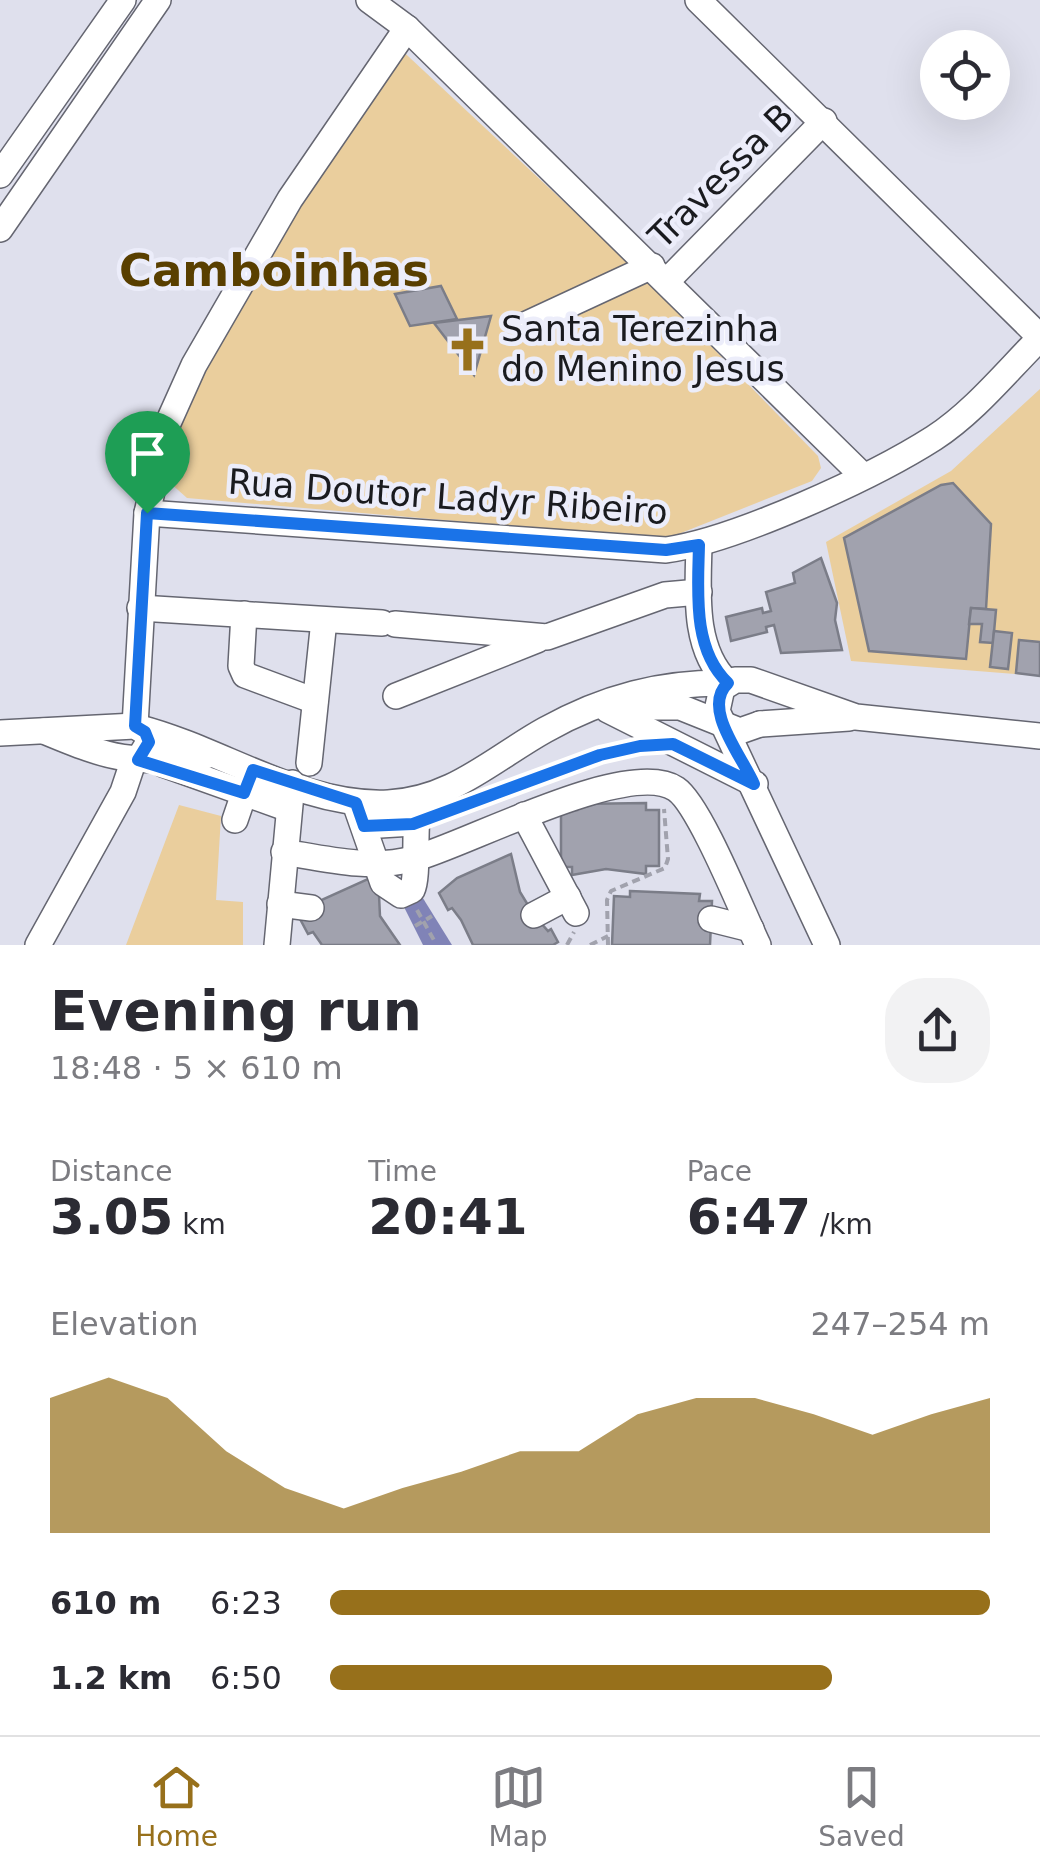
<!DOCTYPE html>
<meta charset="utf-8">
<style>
body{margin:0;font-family:"DejaVu Sans",sans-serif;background:#f2f2f3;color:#2b2b33;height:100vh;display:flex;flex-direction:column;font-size:38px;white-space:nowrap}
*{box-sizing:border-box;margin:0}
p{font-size:32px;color:#7c7c81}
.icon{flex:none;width:55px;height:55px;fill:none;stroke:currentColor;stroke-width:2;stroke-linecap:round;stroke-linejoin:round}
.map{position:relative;height:945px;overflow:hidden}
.side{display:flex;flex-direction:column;background:#fff;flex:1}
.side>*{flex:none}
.buttons{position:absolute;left:920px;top:30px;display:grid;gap:20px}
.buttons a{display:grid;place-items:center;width:90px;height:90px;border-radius:50%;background:#fff;box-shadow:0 10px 40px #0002;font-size:50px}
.pin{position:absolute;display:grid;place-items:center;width:85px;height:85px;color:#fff;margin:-102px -42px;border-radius:50% 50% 50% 0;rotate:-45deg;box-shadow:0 0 10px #0007}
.pin .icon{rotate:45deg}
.round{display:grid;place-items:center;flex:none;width:105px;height:105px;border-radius:40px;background:#f2f2f3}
.head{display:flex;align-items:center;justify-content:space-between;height:170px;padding:0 50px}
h1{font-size:55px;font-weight:700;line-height:75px}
.stats{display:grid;grid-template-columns:repeat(3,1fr);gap:15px;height:170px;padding:10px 50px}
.stats div{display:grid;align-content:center}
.stats b{font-size:50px;font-weight:700}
.stats small{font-size:28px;font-weight:400}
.stats p{font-size:28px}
.chart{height:280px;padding:20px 50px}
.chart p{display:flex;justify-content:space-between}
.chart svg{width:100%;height:180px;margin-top:10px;fill:#97701b;opacity:.7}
ul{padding:0 50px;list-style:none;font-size:32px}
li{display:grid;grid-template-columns:160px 120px 1fr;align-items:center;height:75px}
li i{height:25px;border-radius:12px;background:#97701b}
.menu{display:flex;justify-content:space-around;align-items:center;height:140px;border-top:2px solid #e1e1e2;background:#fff;font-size:28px;color:#7c7c81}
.menu a{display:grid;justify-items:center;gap:5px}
.menu .selected{color:#97701b}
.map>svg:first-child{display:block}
.green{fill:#eace9d}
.water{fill:#8083b7}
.building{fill:#a1a2ae;stroke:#7b7d88;stroke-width:2.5}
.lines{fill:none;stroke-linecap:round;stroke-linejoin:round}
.minor-casing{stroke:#656671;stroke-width:28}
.path{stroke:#a1a2ad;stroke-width:4;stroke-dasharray:8 5;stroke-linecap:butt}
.minor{stroke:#fff;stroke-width:25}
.route-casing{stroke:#fff;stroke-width:20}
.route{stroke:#1a73e8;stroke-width:12}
.labels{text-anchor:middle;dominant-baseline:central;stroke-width:9;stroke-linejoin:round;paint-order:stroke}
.street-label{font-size:35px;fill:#1a1b1f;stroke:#ecedfa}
.poi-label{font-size:35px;fill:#1a1b1f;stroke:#ecedfa;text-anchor:start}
.district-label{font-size:45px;font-weight:bold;fill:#593f00;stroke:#ecedfa}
</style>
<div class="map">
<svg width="1040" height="945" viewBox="0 0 1040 945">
<rect width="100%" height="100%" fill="#dfe0ed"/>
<g class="green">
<path d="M394 43 637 270 818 456 821 468 812 481 666 539 187 498 169 482 161 465 266 234Z"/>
<path d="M1040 389V676L851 661 826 542 951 471Z"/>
<path d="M179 805 221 816 216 900 243 902V945H126Z"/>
</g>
<path class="water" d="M421 895 452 945H423L403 905Z"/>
<g class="building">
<path d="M441 286 457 319 410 326 395 294Z"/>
<path d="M491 316 474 375 434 323Z"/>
<path d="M953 483 991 524 986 609 971 608 966 659 869 651 844 538 941 485Z"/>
<path d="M821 558 837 603 835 620 842 650 781 653 774 625 766 627 767 632 731 641 726 617 762 608 763 613 771 611 766 592 795 583 793 573Z"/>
<path d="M971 608 996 610 993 643 980 642 982 624H969Z"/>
<path d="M994 631 1012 633 1008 669 990 667Z"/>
<path d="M1019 640 1040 642V676L1016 673Z"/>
<path d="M646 803V810H659V866H646V874L606 869 572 875V867H561V810H577V804Z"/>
<path d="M511 854 520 892 534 915 548 931 551 929 558 942 553 945H473L461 920 452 908 448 910 439 893 457 878Z"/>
<path d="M370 878 379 895 380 916 400 945H322L313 932 308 934 299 917 317 902Z"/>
<path d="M630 891 700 894 699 901H712L710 945H612L614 896 630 897Z"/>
</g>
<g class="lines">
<defs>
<g id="minor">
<path d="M369 0 407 28 862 475"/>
<path d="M698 0 1040 337"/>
<path d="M0 175 123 0"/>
<path d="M0 229 158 0"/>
<path d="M668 280 824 121"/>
<path d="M527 324 652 266"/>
<path d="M147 513 666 550C736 540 873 477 934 438 974 412 1007 371 1040 338"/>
<path d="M699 545C698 591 692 649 728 683"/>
<path d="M140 608 382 623"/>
<path d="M244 614 241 666 245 675 315 701"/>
<path d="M395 624 547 637 665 595 699 592"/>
<path d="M396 696 537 640"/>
<path d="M622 707H680L740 731 760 724"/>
<path d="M608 710 755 784"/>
<path d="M760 724 849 718"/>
<path d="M135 726 147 513 168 423 194 365 290 199 407 28"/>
<path d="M140 728C221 749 302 807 388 803 452 800 493 759 545 730 604 697 662 682 728 683"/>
<path d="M44 731C113 760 131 764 206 756"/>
<path d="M0 733 135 726 145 732 149 742 138 760"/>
<path d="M309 763 324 620"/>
<path d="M163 764 289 809"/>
<path d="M355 803 383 883 401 895 412 890C419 876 413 826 419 800"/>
<path d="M524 815 576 913"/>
<path d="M235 820 249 779"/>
<path d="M364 826 413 823"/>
<path d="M284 852C326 859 370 870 413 859 466 845 629 757 676 789 700 805 743 914 758 945"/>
<path d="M280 904 311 908"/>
<path d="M534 915 568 897"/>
<path d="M711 919 751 929"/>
<path d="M38 945 123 792 133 762"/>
<path d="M277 945 292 783"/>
<path d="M827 945 717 711 722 688 735 680H751L856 717 1040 736"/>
</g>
</defs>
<use href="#minor" class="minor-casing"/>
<g class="path">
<path d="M479 799 600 755 635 747"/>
<path d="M417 910 435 942"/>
<path d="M415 926 432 916"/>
<path d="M567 945 574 932"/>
<path d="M590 945 608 936"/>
<path d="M608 945 607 900 611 891 665 868 668 859 664 809"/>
</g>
<use href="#minor" class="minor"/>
</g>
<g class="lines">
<defs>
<path id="route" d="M147 513 666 550 699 545C698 591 692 649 728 683 701 708 742 756 754 784L673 744 640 746 600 755 413 824 364 826 356 803 253 770 244 793 138 760 149 742 145 732 135 726Z"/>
</defs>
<use href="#route" class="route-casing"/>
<use href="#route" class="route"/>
</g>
<defs>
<symbol id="church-bare" viewBox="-9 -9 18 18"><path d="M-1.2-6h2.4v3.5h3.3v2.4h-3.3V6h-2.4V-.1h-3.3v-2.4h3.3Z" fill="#97701b" stroke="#ecedfa" stroke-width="2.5" paint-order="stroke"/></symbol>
</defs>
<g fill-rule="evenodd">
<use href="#church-bare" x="436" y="318" width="63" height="63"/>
</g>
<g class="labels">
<g class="street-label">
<text transform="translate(721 176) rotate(-45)">Travessa B</text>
<text transform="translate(448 497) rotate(4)">Rua Doutor Ladyr Ribeiro</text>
</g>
<g class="poi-label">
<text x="501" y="329">Santa Terezinha<tspan x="501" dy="40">do Menino Jesus</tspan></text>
</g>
<g class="district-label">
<text x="274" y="270">Camboinhas</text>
</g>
</g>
</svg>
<div class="buttons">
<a><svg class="icon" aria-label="locate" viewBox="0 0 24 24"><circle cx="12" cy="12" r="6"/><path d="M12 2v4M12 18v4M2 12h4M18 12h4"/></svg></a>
</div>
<div class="pin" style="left:147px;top:513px;background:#1e9e55"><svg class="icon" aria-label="arrive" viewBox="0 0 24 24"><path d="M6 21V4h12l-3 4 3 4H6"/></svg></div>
</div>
<section class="side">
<div class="head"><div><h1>Evening run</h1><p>18:48 · 5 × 610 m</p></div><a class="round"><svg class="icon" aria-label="share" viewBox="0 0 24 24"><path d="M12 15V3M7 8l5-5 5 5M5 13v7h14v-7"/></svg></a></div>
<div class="stats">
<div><p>Distance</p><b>3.05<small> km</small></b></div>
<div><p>Time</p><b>20:41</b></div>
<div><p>Pace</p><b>6:47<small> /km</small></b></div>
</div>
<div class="chart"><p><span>Elevation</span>247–254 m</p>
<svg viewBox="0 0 160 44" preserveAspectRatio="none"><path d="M0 44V11L10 6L20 11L30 24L40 33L50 38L60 33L70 29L80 24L90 24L100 15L110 11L120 11L130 15L140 20L150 15L160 11V44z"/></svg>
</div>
<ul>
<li><b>610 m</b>6:23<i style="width:100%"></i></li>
<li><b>1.2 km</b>6:50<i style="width:76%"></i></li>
</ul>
</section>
<nav class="menu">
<a class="selected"><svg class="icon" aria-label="home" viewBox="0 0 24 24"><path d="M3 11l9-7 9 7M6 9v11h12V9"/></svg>Home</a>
<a><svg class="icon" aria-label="map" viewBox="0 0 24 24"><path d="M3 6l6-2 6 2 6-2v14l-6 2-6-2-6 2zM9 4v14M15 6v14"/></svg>Map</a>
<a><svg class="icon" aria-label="saved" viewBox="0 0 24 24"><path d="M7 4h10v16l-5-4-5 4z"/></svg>Saved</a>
</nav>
